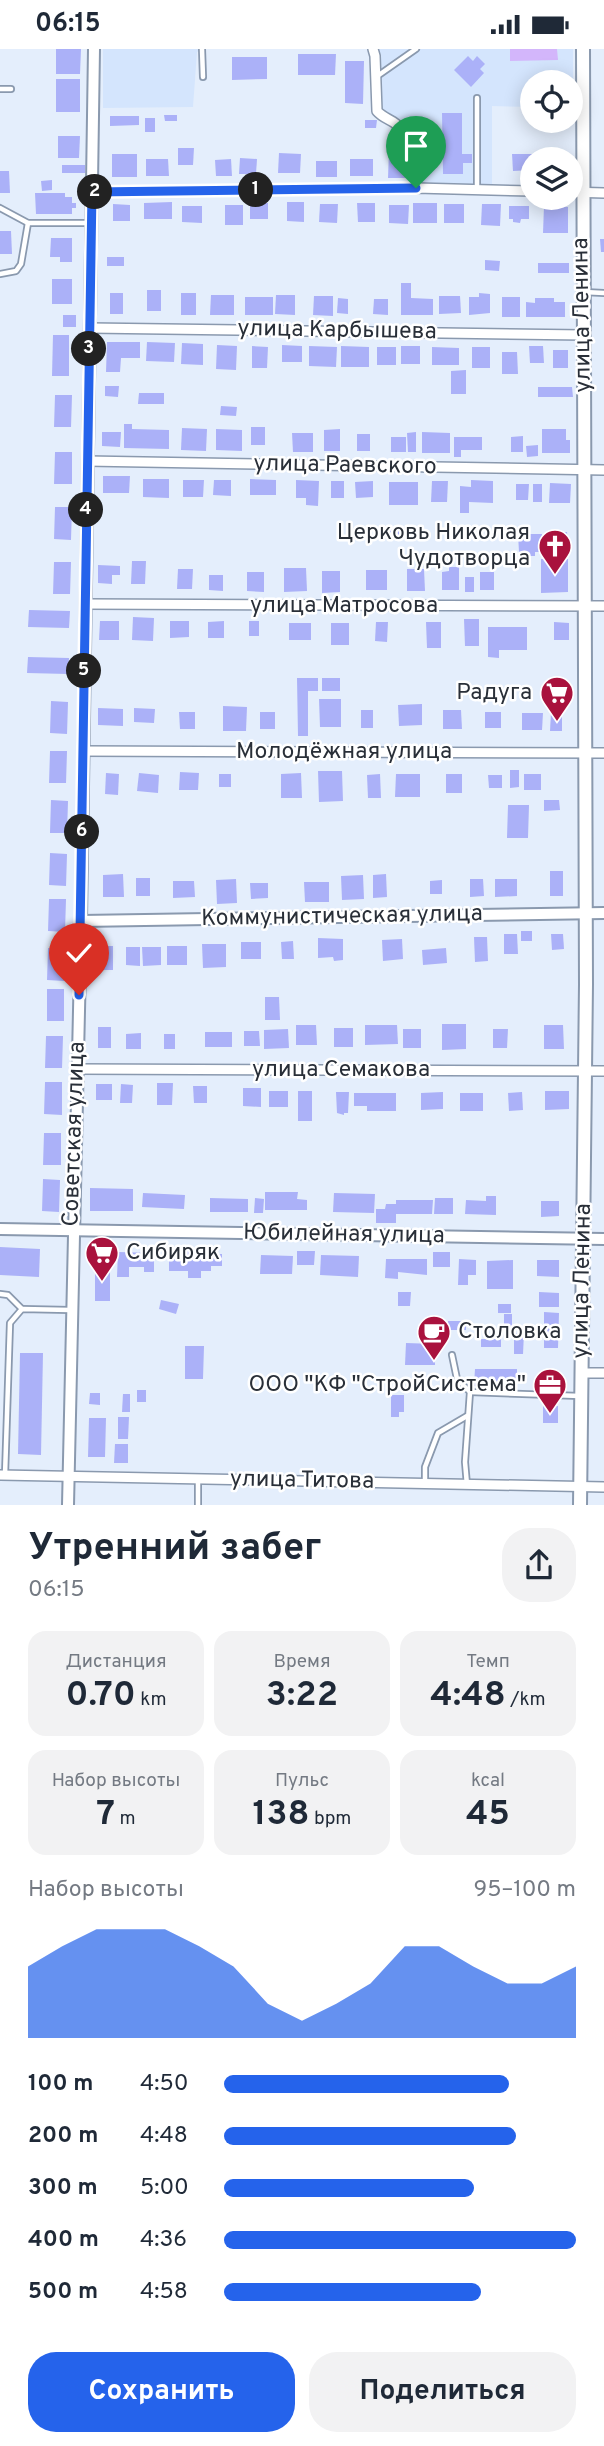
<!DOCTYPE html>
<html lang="ru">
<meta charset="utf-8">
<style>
body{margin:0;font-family:Overpass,sans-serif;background:#f2f2f3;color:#1f2937;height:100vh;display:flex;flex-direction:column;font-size:26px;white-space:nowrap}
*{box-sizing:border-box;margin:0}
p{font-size:23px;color:#747a83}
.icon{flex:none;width:38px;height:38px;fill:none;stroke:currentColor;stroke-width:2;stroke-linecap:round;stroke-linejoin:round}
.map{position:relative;height:1456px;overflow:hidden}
.panel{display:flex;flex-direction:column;background:#fff;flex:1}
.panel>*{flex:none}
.controls{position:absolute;left:520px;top:21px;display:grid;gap:14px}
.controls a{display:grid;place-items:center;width:63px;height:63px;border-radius:50%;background:#fff;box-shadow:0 4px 18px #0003;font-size:35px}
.pin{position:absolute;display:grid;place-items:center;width:60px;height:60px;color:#fff;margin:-72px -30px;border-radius:50% 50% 50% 0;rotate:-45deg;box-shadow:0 0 7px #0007}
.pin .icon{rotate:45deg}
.km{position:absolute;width:35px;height:35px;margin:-18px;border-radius:50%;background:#222;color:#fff;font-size:19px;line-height:35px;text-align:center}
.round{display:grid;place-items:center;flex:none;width:74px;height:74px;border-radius:28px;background:#f2f2f3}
.summary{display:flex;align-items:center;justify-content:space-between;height:119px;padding:0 28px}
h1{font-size:38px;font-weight:700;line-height:52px}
.metrics{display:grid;grid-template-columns:repeat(3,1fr);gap:10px;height:119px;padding:7px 28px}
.metrics div{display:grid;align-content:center;border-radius:18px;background:#f2f2f3;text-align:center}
.metrics b{font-size:35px;font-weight:700}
.metrics small{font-size:19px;font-weight:400}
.metrics p{font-size:19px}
.chart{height:196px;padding:14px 28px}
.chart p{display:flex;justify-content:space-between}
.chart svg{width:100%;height:126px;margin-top:7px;fill:#2563eb;opacity:.7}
.primary-button{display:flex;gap:14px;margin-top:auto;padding:14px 28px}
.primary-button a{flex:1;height:80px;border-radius:28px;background:#2563eb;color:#fff;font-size:28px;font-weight:700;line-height:80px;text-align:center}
.primary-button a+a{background:#f2f2f3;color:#1f2937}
ul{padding:0 28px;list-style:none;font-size:23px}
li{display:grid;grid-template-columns:112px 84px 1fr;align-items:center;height:52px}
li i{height:18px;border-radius:9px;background:#2563eb}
.status{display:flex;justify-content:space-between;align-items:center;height:49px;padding:0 35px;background:#fff;direction:ltr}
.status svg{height:19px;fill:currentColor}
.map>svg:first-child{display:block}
.built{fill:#d4e5fd}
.garden{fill:#d3b6fb}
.building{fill:#abb1f8}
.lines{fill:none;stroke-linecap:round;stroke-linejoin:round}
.service-casing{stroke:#8a99ae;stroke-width:8}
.minor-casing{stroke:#8a99ae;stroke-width:12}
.tertiary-casing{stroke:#8a99ae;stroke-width:14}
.secondary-casing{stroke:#8a99ae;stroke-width:16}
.service{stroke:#fff;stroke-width:4.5}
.minor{stroke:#fff;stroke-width:9}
.tertiary{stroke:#fff;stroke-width:10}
.secondary{stroke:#fff;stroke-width:12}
.route-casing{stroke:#fff;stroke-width:14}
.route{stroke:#2563eb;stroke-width:9}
.labels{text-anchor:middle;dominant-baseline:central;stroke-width:5;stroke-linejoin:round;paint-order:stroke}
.street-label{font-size:23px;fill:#292f38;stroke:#fff}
.poi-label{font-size:23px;fill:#292f38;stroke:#fff;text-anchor:end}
</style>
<div class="status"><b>06:15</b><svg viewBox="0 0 49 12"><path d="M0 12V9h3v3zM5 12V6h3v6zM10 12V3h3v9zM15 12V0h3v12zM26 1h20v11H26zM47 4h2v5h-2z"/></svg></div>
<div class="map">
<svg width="604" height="1456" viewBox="0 0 604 1456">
<rect width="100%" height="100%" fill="#e4eefc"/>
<g class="built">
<path d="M103 0H201L197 3 193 58 103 59Z"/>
<path d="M373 0H573V59H571L570 33H532V58L492 57V141L416 139 408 92 381 67Z"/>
</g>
<path class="garden" d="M510 0H557L558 11 510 12Z"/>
<g class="building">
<path d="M56 0H81L80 25H56Z"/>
<path d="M298 5H336L335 26H298Z"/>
<path d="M468 7 473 12 477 7 485 15 480 20 484 24 471 38 454 21Z"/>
<path d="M232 8H267V30L232 31Z"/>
<path d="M345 12H364L363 55 345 54Z"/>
<rect x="56" y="30" width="24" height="33"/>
<path d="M442 64H462V105H472V114H463V125H443Z"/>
<path d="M164 66H177V72H165Z"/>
<path d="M110 67H139V76L110 77Z"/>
<rect x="145" y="69" width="10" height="14"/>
<path d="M365 71H377L376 79H365Z"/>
<path d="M58 87H80L79 109H58Z"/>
<path d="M178 99H194L193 116H178Z"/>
<rect x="541" y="101" width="21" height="9"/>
<path d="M389 102 405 103 404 117H409V129H388Z"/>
<path d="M279 104 301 105 300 124H278Z"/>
<rect x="112" y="105" width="25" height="23"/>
<path d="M512 105H533L532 121 513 122Z"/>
<path d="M240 109 257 110 256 125H239Z"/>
<path d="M146 110H168L169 127H146Z"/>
<path d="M231 110 232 127H216L215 111Z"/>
<rect x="350" y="110" width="23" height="17"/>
<rect x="316" y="112" width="21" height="16"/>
<rect x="62" y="116" width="23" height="8"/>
<path d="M0 122H9L10 144H0Z"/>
<path d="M52 131V141L42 142 41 132Z"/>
<path d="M35 144H65V148H72V154H76V159H72V165H36Z"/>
<path d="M172 153V170H144V154Z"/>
<path d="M287 153H304V173L287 172Z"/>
<rect x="250" y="154" width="18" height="16"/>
<path d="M357 154H375V173H358Z"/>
<rect x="413" y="154" width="24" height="20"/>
<path d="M113 155 130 156V172H113Z"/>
<path d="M320 155H338L337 174 319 173Z"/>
<rect x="444" y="155" width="20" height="19"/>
<path d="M482 155H501L500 177 481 176Z"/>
<rect x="225" y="156" width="18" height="20"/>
<path d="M389 156H409L408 175 389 174Z"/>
<path d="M182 157H202V174L182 173Z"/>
<path d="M509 157H529V170H521L520 174 513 173V170H509Z"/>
<path d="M544 157 568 158V184H543Z"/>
<path d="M0 182H11L12 205H0Z"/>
<path d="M51 189H72V213H60V208H50Z"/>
<path d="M600 190H604V203H601Z"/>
<rect x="107" y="208" width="17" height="9"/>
<path d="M485 211 500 212 499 222 485 221Z"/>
<rect x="538" y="214" width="31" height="10"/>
<rect x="52" y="230" width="20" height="25"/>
<path d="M401 234H411V249L433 250V266H401Z"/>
<rect x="147" y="241" width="14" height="21"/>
<rect x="110" y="244" width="13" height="21"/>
<rect x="181" y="244" width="15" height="22"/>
<path d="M479 244 490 245V264L469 266V248H479Z"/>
<path d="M211 246H234V266H210Z"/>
<path d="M276 246H295V266L275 265Z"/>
<path d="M314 247H333V267L313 266Z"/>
<path d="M439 247H460L461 264 439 265Z"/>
<rect x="245" y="248" width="28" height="18"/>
<rect x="502" y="248" width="18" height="20"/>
<path d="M338 249 348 250V265L337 264Z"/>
<path d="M535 249H554V253H565V268H526V253L535 254Z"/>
<path d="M374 250H388V266L373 265Z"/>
<rect x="63" y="266" width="13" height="12"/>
<path d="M53 286H69V327H52Z"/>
<path d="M107 293H140V309H121L120 323H106Z"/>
<path d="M147 293 175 294 174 313 146 312Z"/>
<path d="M182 294 203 295V316L181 315Z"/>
<path d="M217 296 237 297 236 321 216 320Z"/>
<path d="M282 296 302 297V313H282Z"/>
<path d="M252 297 268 298 267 319H252Z"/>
<path d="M309 297 337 298 336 318 309 317Z"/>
<path d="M341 297 369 298V318H341Z"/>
<rect x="401" y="297" width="19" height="18"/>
<path d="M529 297H543L544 314H530Z"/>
<rect x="377" y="298" width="19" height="18"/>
<path d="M432 298 459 299V316H432Z"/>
<rect x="472" y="298" width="18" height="21"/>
<rect x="553" y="301" width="15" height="18"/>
<path d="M502 303H517L518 325H502Z"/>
<path d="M466 321V345H451V322Z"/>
<path d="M105 337H119L118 348 105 347Z"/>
<path d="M538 338H572L573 348H538Z"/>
<path d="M139 344H164V355H138Z"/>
<path d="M55 346H72L71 378H54Z"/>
<path d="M221 357 237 358 236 367 220 366Z"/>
<path d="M124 375H132V380L169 381V400L124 399Z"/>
<rect x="251" y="378" width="14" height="18"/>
<path d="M182 379 207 380 206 402 181 401Z"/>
<path d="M216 380 242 381V402L216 401Z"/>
<path d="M340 380V402H324V381Z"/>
<path d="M542 380H566V391H570V404H542Z"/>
<path d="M102 383H121L120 398 102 397Z"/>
<path d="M416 383V403H408L407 384Z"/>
<path d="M422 383 450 384V404H422Z"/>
<path d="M292 384H313V403H293Z"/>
<rect x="357" y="385" width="13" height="17"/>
<path d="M523 387V403H511V388Z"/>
<rect x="391" y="388" width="15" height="15"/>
<path d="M454 388H482V401H461V408H454Z"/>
<path d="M538 396V407L527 408 526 397Z"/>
<path d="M55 403H72V435H54Z"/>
<path d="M103 427H130L129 444H103Z"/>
<path d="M143 430H169V449L143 448Z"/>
<path d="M250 430 276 431V446H250Z"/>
<path d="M183 431H204L203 448H183Z"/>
<path d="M214 431H231V447L213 446Z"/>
<path d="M296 431 319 432 318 457 306 456V449H296Z"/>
<path d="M471 431 493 432V454L469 453V464H460V437L471 438Z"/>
<rect x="331" y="432" width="13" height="17"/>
<path d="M373 432V448L356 449 355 433Z"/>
<path d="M432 432H448L447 453H431Z"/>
<rect x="389" y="433" width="29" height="23"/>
<path d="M550 434 571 435 570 454H549Z"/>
<path d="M516 435H529L528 451H516Z"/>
<rect x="533" y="435" width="9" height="18"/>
<path d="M55 458H72L71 491 54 490Z"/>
<path d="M422 478V487L390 488V479Z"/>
<path d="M567 483 568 495H561V499L544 497V488H552L551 484Z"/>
<path d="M518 485H542L543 503H535V507H528V503H519Z"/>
<path d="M541 510H568V543L541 544Z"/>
<path d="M132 512H146L145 535H131Z"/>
<path d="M54 513H71L70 545H53Z"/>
<path d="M98 516 120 517V526H112V535L98 534Z"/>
<path d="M449 518H459V541H442V523L449 522Z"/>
<path d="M284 519H306L307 542 284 543Z"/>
<path d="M178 520H193L192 540H177Z"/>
<path d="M407 520H424L425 542H407Z"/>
<rect x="366" y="521" width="21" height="20"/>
<path d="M322 522H340V543L322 544Z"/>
<path d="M247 523H264V543L247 542Z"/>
<rect x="480" y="523" width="14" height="18"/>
<path d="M209 526H223V542L209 541Z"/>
<rect x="465" y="528" width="9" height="15"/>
<path d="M29 561 70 562 69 579 28 578Z"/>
<path d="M133 568 154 569 153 592 132 591Z"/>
<path d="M464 570H479V597H465Z"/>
<path d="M100 572H119V591H99Z"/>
<path d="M170 572H189V588L170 589Z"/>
<path d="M224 572V589H208V573Z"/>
<rect x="249" y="572" width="10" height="15"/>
<path d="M376 573H388L387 593 375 592Z"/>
<path d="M426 573H441V599H427Z"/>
<path d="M554 573 569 574V591H554Z"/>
<rect x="289" y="574" width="22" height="17"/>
<rect x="331" y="574" width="18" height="22"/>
<path d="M488 578H527V601H499V609L488 608Z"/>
<path d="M28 608 69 609 68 625 27 624Z"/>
<path d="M297 629H318V642H308V687H298Z"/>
<rect x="322" y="629" width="18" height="13"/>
<path d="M319 650H341V678H320Z"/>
<path d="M51 652 68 653 67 685 50 684Z"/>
<path d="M422 655V676L399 677 398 656Z"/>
<path d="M223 657 247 658 246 682H223Z"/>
<path d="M98 659 123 660V677L98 676Z"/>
<path d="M134 659 155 660 154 674 134 673Z"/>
<rect x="361" y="661" width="12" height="18"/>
<path d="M443 661H461L462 680H443Z"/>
<path d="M179 663H195V680H180Z"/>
<rect x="260" y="663" width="15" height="17"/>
<rect x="485" y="663" width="16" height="16"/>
<path d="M522 664H543L542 681H522Z"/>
<path d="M551 664 562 665V682H550Z"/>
<path d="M50 702H67L66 734H49Z"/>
<path d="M510 721H519V738L510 739Z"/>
<path d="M318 722H342L343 752 319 753Z"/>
<path d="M180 723 199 724 198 741H179Z"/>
<path d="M106 724 119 725 118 746 105 745Z"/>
<path d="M139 724 159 726 158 744 137 742Z"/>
<path d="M301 724 302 749H281V725Z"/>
<rect x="219" y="725" width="12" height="13"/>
<path d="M380 725 381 749H368L367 726Z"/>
<path d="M396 725H420V748H395Z"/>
<rect x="446" y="725" width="16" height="19"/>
<rect x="524" y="725" width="17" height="16"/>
<path d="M488 726H502V739H489Z"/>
<path d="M51 751 68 752 67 784H50Z"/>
<path d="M544 751H559L560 761 544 762Z"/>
<path d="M508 756H529L528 789H507Z"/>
<path d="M50 804 67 805 66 837 49 836Z"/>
<rect x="550" y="822" width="13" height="25"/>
<path d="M123 825 124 848H103V826Z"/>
<path d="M386 825 387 848 373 849V826Z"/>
<path d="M363 826 364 850 342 851 341 827Z"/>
<rect x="136" y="829" width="14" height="18"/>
<path d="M236 830 237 854 217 855 216 831Z"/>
<path d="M470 830H483L484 847 470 848Z"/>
<path d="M495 830H517V847L495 848Z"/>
<path d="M442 831V845H430V832Z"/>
<path d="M173 832H194L195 848 173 849Z"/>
<path d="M304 833H329V853H305Z"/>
<path d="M250 834H268V849L251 850Z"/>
<path d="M49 850H66L65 883 48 882Z"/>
<rect x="521" y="882" width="11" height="10"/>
<path d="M504 885H517L518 905H504Z"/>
<path d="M551 885H563L564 900 552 901Z"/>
<path d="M474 888H487L488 912 475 913Z"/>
<path d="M318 889 343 890V911L334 912 333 908 318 909Z"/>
<path d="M402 890 403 910 383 912 382 891Z"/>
<path d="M293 892 294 910H282L281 893Z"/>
<rect x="241" y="893" width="20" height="17"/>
<path d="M202 895H226V918L203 919Z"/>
<rect x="101" y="897" width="12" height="24"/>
<rect x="167" y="897" width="20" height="19"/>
<path d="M126 898H140V917L126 916Z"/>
<path d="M142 898H161V916L143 917Z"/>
<path d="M48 899 65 900 64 932 47 931Z"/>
<path d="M446 899 447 914 423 916 422 901Z"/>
<rect x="47" y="940" width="17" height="32"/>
<path d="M265 948H279L280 971H265Z"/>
<path d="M442 975H466V1000L442 1001Z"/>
<path d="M296 976H316L317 996H296Z"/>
<path d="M365 976H397L398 995 365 996Z"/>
<path d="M544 976H563L564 1000H544Z"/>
<rect x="98" y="978" width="13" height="21"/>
<rect x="334" y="979" width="19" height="19"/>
<path d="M288 980 289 999 264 1000V981Z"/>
<rect x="403" y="980" width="18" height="19"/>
<path d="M493 980H508L507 999H493Z"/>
<path d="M244 982H259L260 997H244Z"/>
<rect x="205" y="983" width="27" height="15"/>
<path d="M141 984V1000H126V985Z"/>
<rect x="164" y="985" width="11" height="15"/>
<path d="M46 987H63L62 1019H45Z"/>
<path d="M45 1033H62V1066L44 1065Z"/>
<path d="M157 1034H173L172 1056H157Z"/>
<rect x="96" y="1035" width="16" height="16"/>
<path d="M121 1035 133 1036 132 1054H120Z"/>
<path d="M193 1037H207V1054H194Z"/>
<path d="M243 1039H261V1058L243 1057Z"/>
<rect x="269" y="1042" width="19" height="16"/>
<rect x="298" y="1042" width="14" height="30"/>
<path d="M545 1042H569V1060L545 1061Z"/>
<path d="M336 1043H349L348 1064H344V1066L337 1064Z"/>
<path d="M443 1043V1060L421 1061V1044Z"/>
<path d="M522 1043 523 1061 509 1062 508 1044Z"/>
<path d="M354 1044H396V1062H367V1057H354Z"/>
<rect x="460" y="1044" width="23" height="18"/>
<path d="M44 1084H61V1116H43Z"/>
<path d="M43 1130 60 1131 59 1163 42 1162Z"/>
<path d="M90 1139 133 1140V1162H90Z"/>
<path d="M265 1143H298L297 1150 307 1151V1161H265Z"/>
<path d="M143 1144 185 1146 184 1160 142 1158Z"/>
<path d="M334 1144 375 1145 374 1164 333 1163Z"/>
<path d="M486 1147H496V1166L465 1165 466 1151 486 1152Z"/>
<path d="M210 1149 248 1150V1163H210Z"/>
<path d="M255 1149 264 1150 263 1164H254Z"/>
<path d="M435 1149H453V1165H434Z"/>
<path d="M396 1151H433L432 1165H396V1174H376V1160H385L386 1155H396Z"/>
<path d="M541 1152H559V1167L541 1168Z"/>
<path d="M0 1198 40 1200 39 1228 0 1226Z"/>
<path d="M169 1202H212V1205H222V1217H211V1222H201V1229H188V1222H169Z"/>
<path d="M297 1202H315L314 1216H297Z"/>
<path d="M118 1203 154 1204V1223H144V1218H129V1228H117Z"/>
<rect x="433" y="1203" width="17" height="15"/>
<path d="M261 1206 293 1207 292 1225H260Z"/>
<path d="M321 1206 359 1207 358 1228 320 1226Z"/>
<path d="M386 1210H427V1226L398 1223V1230L385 1229Z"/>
<path d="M459 1210 476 1211V1226H468V1236H458Z"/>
<path d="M513 1211V1240H487V1212Z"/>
<path d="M537 1211H559V1228L537 1227Z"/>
<rect x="95" y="1216" width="15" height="36"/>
<path d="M398 1243H411L410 1257H398Z"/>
<path d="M539 1243 559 1244V1258H539Z"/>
<path d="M161 1251 179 1255 176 1265 159 1260Z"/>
<rect x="498" y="1255" width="13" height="9"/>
<path d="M544 1263 559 1264 558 1299H544Z"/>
<rect x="504" y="1265" width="8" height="16"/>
<rect x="448" y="1272" width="18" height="9"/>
<path d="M514 1284H524L523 1305H514Z"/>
<rect x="481" y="1290" width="20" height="8"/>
<path d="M406 1294 435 1295V1316H405Z"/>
<path d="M185 1297H204L203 1330H185Z"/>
<path d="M20 1304H43L41 1406 18 1405Z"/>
<path d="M475 1320H517V1337H474Z"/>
<rect x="137" y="1341" width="9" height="12"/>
<path d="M90 1344H100V1356L89 1355Z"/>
<path d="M123 1345H130V1363H122Z"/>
<path d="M391 1346H404V1363H399V1368H391Z"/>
<rect x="543" y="1357" width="15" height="17"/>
<path d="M118 1368H129L128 1390H118Z"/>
<path d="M89 1369H106L105 1408H88Z"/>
<path d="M115 1395H128V1414H114Z"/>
</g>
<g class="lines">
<defs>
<g id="service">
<path d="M202 0 203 28"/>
<path d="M376 28 416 0"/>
<path d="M0 40H11"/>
<path d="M477 49V140"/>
<path d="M0 159 28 174H90"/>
<path d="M0 225 16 222 21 215 28 174"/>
<path d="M584 243 604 244"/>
<path d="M0 1245 8 1246 22 1260"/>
<path d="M452 1306 457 1330 470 1343 580 1347"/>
<path d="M5 1426 10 1274 22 1260 70 1261"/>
<path d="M425 1434V1418L438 1384 467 1367"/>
<path d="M467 1436 465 1413 470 1343"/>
<path d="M198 1456V1430"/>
</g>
<g id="minor">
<path d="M373 0 375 7 377 62C383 69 390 70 396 75 413 94 414 115 416 139"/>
<path d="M92 143 416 139 532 142"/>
<path d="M570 143 604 144"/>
<path d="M90 279 584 286"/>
<path d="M87 412 604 421"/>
<path d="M85 555 604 557"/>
<path d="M83 702 604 704"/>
<path d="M77 1020 604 1022"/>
<path d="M582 1324H604"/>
<path d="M0 1426 604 1438"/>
</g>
<g id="tertiary">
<path d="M81 872 604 864"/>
<path d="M0 1180 604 1190"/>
<path d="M68 1456 81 872 94 0"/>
</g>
<path id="secondary" d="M580 1456 586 935 583 0"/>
</defs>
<use href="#service" class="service-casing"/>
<use href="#minor" class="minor-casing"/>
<use href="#tertiary" class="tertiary-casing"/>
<use href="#secondary" class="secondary-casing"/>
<use href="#service" class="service"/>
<use href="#minor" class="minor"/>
<use href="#tertiary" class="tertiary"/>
<use href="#secondary" class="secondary"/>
</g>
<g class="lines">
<defs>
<path id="route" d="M79 946 92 143 416 139"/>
</defs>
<use href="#route" class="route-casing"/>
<use href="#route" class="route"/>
</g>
<defs>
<symbol id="church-pin" viewBox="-11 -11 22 30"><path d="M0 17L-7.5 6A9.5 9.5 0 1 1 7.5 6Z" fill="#a9123d" stroke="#fff"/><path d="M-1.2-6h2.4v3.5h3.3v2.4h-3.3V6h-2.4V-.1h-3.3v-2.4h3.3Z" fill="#fff"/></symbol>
<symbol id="supermarket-pin" viewBox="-11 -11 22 30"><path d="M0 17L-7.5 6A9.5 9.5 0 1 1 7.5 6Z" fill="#a9123d" stroke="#fff"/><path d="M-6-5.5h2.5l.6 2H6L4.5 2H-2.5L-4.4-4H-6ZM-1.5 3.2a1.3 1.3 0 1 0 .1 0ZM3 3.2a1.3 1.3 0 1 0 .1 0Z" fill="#fff"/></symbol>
<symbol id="cafe-pin" viewBox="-11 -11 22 30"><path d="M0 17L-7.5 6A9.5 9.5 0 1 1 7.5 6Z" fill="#a9123d" stroke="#fff"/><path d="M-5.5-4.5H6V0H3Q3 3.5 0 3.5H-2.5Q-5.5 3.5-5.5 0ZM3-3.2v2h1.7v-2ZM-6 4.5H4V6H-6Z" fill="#fff"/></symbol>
<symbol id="office-pin" viewBox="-11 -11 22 30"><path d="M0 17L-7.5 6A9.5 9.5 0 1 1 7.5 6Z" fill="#a9123d" stroke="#fff"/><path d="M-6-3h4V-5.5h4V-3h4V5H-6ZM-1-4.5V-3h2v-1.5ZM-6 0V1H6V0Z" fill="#fff"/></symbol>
</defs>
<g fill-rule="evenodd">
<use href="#church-pin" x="536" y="478" width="38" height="52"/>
<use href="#supermarket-pin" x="538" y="625" width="38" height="52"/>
<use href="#supermarket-pin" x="83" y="1185" width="38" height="52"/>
<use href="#cafe-pin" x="415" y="1264" width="38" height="52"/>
<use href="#office-pin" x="531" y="1317" width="38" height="52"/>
</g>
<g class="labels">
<g class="street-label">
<text transform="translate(583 266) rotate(-91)">улица Ленина</text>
<text transform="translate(337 282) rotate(1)">улица Карбышева</text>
<text transform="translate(345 417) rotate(1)">улица Раевского</text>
<text x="344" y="557">улица Матросова</text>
<text x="344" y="703">Молодёжная улица</text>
<text transform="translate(342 868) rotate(-1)">Коммунистическая улица</text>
<text x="341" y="1021">улица Семакова</text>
<text transform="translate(75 1085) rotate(-88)">Советская улица</text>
<text transform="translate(344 1186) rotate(1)">Юбилейная улица</text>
<text transform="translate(583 1232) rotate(-89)">улица Ленина</text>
<text transform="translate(302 1432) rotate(1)">улица Титова</text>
</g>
<g class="poi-label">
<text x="530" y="484">Церковь Николая<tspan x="530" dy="26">Чудотворца</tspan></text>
<text x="532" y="644">Радуга</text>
<text x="126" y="1204" text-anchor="start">Сибиряк</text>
<text x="458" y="1283" text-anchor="start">Столовка</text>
<text x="526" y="1336">ООО "КФ "СтройСистема"</text>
</g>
</g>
</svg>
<div class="controls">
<a><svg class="icon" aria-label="locate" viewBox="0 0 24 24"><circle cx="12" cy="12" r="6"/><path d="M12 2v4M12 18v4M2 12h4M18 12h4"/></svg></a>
<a><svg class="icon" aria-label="layers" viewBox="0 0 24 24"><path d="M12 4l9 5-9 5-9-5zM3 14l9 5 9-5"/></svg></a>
</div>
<div class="pin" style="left:416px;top:139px;background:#1e9e55"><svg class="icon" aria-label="arrive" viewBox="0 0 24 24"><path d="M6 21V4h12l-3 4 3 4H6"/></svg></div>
<div class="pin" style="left:79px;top:946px;background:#d93025"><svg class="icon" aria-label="check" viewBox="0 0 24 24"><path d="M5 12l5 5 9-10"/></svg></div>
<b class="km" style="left:256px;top:141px">1</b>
<b class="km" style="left:95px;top:143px">2</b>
<b class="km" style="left:89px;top:300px">3</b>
<b class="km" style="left:86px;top:461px">4</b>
<b class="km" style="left:84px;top:622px">5</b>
<b class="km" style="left:82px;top:783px">6</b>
</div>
<section class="panel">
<div class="summary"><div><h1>Утренний забег</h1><p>06:15</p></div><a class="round"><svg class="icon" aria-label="share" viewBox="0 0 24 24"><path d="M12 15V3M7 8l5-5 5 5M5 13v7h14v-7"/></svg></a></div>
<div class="metrics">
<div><p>Дистанция</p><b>0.70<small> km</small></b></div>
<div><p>Время</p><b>3:22</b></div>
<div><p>Темп</p><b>4:48<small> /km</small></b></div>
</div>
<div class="metrics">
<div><p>Набор высоты</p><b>7<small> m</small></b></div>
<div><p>Пульс</p><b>138<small> bpm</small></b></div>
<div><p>kcal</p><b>45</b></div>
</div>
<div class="chart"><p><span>Набор высоты</span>95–100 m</p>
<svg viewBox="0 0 160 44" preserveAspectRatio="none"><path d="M0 44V19L10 12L20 6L30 6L40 6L50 12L60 19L70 32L80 38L90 32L100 25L110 12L120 12L130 19L140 25L150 25L160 19V44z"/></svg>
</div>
<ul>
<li><b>100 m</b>4:50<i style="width:81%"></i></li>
<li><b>200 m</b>4:48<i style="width:83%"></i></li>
<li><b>300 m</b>5:00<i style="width:71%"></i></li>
<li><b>400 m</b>4:36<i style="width:100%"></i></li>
<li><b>500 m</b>4:58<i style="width:73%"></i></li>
</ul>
<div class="primary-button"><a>Сохранить</a><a>Поделиться</a></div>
</section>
